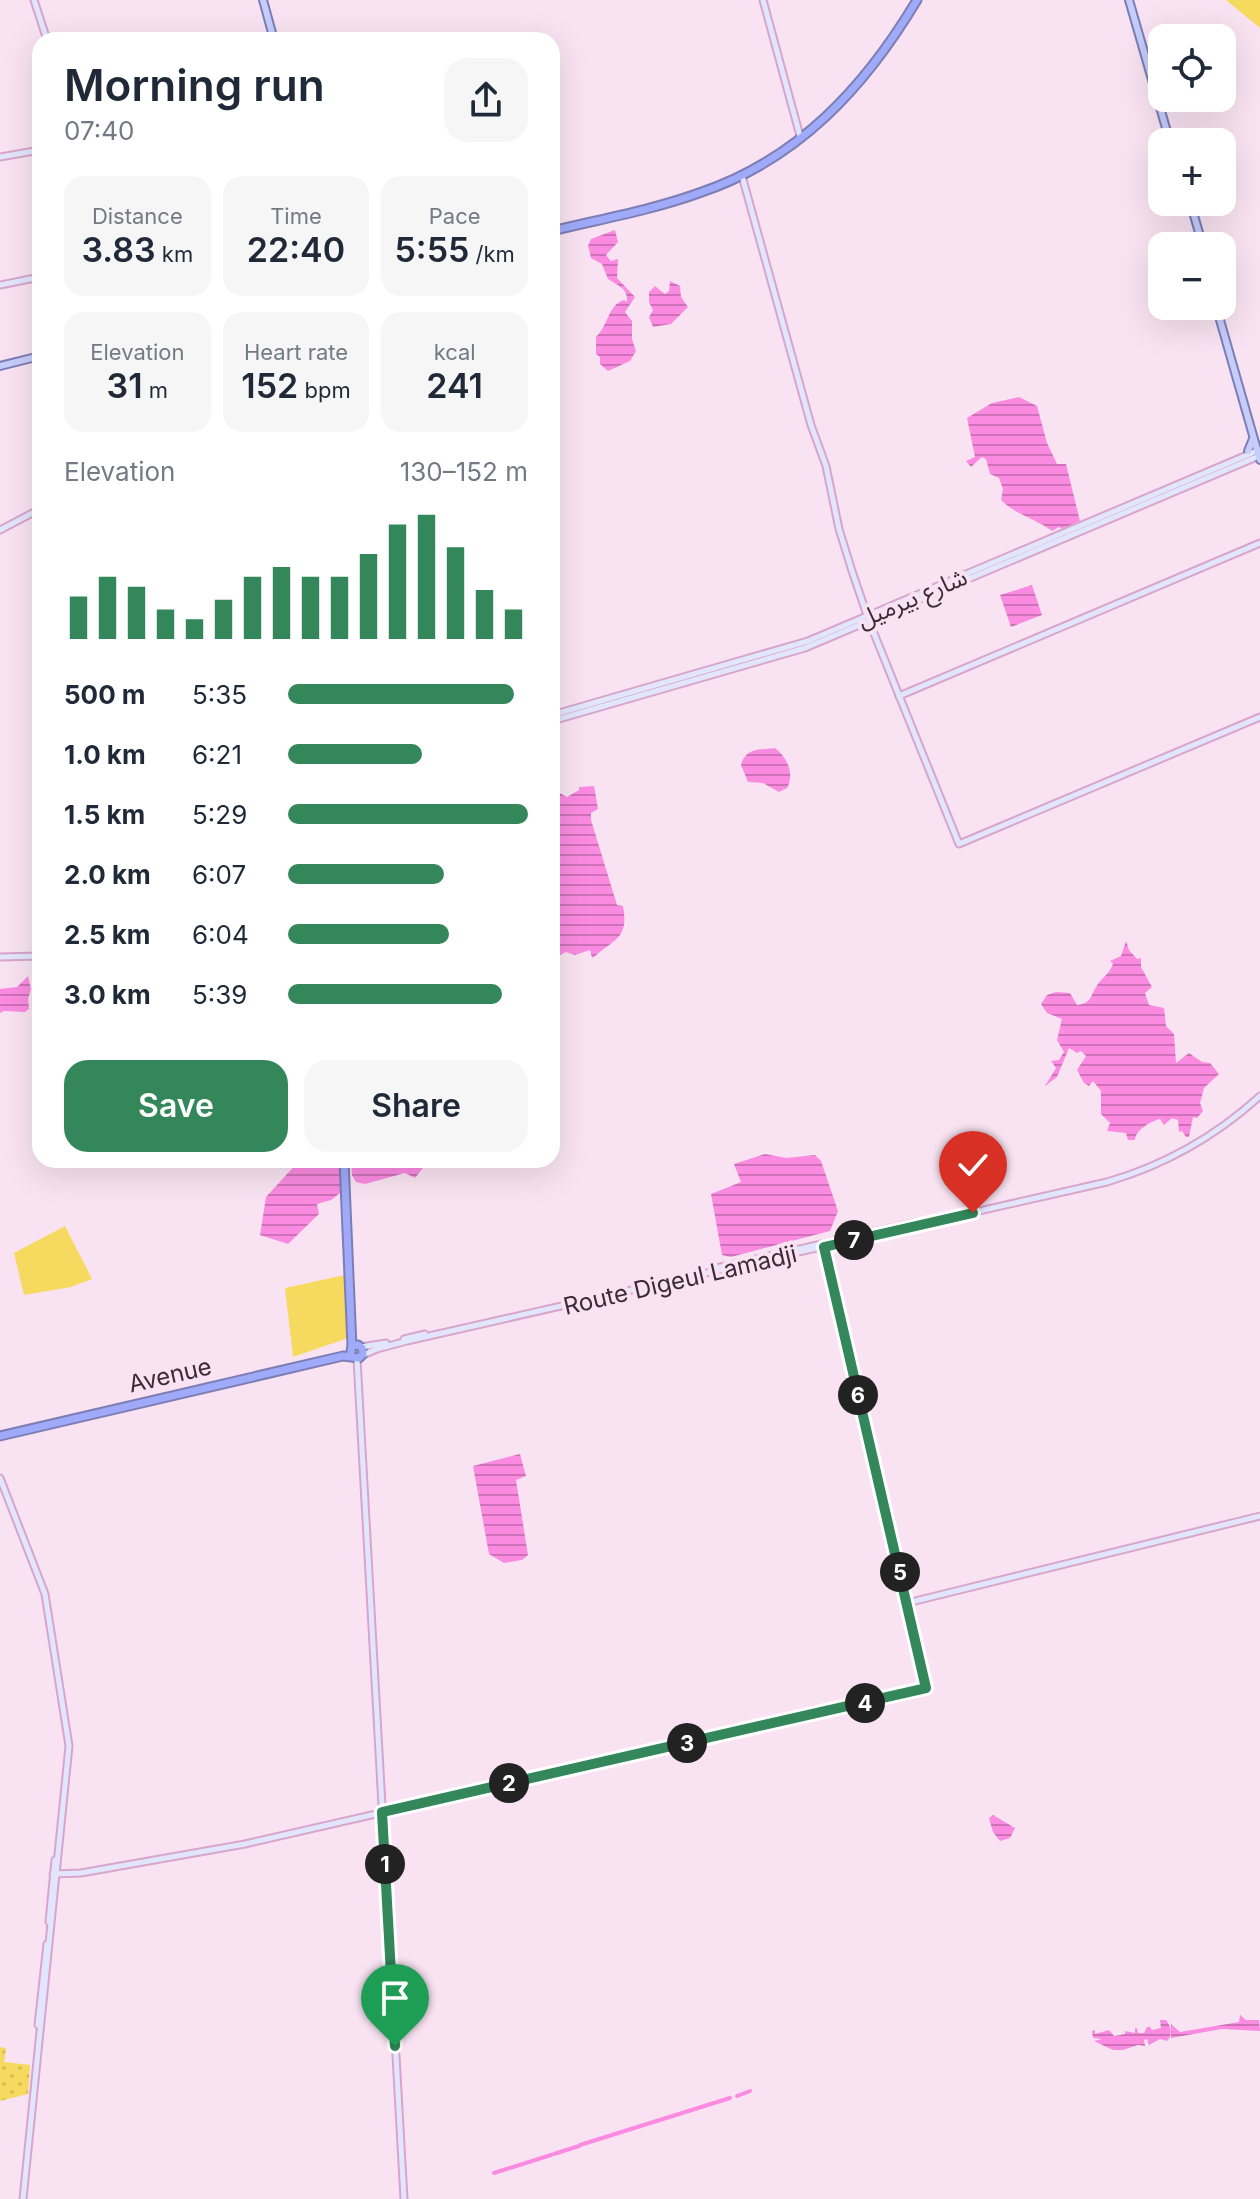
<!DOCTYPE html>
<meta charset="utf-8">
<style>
body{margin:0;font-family:Inter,"Noto Sans Arabic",sans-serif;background:#f6f6f7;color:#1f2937;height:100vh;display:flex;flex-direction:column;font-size:30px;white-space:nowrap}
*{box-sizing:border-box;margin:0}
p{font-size:26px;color:#747a83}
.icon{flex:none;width:44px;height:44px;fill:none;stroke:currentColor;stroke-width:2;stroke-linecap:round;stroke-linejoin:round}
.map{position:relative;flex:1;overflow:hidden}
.drawer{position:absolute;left:32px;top:32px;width:528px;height:1136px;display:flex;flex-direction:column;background:#fff;border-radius:24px;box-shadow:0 8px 32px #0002}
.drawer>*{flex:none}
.tools{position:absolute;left:1148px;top:24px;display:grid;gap:16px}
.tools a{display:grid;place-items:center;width:88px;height:88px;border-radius:16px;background:#fff;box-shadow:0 8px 32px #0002;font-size:40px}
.pin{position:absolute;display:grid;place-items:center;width:68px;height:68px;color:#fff;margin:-82px -34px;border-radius:50% 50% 50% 0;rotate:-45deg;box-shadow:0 0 8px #0007}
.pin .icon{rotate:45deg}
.km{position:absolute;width:40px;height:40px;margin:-20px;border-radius:50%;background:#222;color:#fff;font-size:22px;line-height:40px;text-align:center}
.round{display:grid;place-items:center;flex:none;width:84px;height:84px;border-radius:24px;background:#f6f6f7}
.headline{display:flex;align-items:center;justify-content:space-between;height:136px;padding:0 32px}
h1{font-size:44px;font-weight:600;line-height:60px}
.figures{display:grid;grid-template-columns:repeat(3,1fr);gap:12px;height:136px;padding:8px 32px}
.figures div{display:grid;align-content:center;border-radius:20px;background:#f6f6f7;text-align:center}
.figures b{font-size:34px;font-weight:600}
.figures small{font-size:22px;font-weight:400}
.figures p{font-size:22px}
.chart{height:224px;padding:16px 32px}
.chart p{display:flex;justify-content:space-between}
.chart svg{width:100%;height:144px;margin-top:8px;stroke:#33875a;stroke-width:6}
.primary-button{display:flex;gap:16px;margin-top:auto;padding:16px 32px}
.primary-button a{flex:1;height:92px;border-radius:24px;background:#33875a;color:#fff;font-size:32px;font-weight:600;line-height:92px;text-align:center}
.primary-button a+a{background:#f6f6f7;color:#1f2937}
ul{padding:0 32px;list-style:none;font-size:26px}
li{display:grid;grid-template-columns:128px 96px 1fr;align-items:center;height:60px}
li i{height:20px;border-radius:10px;background:#33875a}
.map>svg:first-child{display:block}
.grass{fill:url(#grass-dots)}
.pitch{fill:#f6da5f}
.water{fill:url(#water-rules)}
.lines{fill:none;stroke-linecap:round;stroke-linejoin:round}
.stream{stroke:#fb8be1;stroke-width:2}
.canal{stroke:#fb8be1;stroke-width:4}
.secondary-casing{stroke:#d9a5cb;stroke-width:9}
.primary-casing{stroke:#7d7eb5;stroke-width:10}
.highway-casing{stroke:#7d7eb5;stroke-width:11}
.secondary{stroke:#e2e6fd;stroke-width:5}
.primary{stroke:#c5cdfb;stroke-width:6}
.highway{stroke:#9fabf8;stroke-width:7}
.route-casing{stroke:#fff;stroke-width:16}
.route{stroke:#33875a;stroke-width:10}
.labels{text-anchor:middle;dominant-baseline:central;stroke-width:8;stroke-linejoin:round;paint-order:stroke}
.street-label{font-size:24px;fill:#3f2a39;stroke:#f9e3f2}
</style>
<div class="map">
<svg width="1260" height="2199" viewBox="0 0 1260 2199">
<defs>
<pattern id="grass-dots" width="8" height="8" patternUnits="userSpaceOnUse" patternTransform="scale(2)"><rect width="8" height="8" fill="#f6da5f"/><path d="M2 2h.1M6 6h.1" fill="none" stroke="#d4bb53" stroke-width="1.8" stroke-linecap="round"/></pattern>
<pattern id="water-rules" width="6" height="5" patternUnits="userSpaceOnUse" patternTransform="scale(2)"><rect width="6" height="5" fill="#fb8be1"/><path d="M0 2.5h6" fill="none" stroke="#cd72b7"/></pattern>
</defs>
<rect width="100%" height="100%" fill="#f9e3f2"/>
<path class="grass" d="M0 2047 6 2048 4 2062 30 2065 28 2094 0 2101Z"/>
<g class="pitch">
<path d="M1226 0H1260V28Z"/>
<path d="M65 1226 92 1279 71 1287 24 1295 14 1253Z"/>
<path d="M345 1275 348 1338 293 1357 285 1288Z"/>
</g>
<g class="water">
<path d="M615 230 618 242 606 255 611 261 618 259 617 278 635 297 625 312 632 321V339L636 351 630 361 608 371 600 364V357L596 354V337C608 326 608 305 624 300L627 302C628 288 618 286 608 279L602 264 591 258 588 246 591 239Z"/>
<path d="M670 281 680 286 681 297 688 307 671 324 653 327 649 317 653 310 649 302V292L655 286 665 294 669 291Z"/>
<path d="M1019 397 1037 406 1047 443 1057 464H1066L1080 521 1062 529 1059 527 1052 531C1036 519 1016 515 1001 500L1003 489 999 478 990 474 986 459 982 457 971 467 966 461 975 457 967 418 992 403Z"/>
<path d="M1032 585 1042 615 1011 627 1000 595Z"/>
<path d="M775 748C787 757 795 774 787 788L779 792 763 783 748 782 741 765C746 747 760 750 775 748Z"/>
<path d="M594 786 598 809 591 813V820L617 905 623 906C629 939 615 938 594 957L592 958 590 950 575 955 566 952 552 959V794L560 793 567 797 579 790V787Z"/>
<path d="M1126 941 1129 950 1137 959 1141 958V967L1152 987 1145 993 1149 1005 1164 1008 1166 1026 1174 1034 1176 1063 1189 1053 1202 1062 1210 1063 1219 1074 1204 1088 1200 1103 1203 1111 1197 1118 1193 1117 1189 1137H1186L1182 1131 1179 1132 1178 1120 1172 1118 1164 1125 1160 1119C1149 1122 1136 1130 1135 1140H1128L1126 1133 1107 1131 1110 1123 1101 1114V1091L1093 1081 1089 1086 1084 1083 1077 1070 1086 1056 1081 1051 1077 1053 1069 1048 1057 1077 1045 1086 1056 1068 1051 1061 1059 1060 1064 1052 1057 1040 1062 1019 1047 1013 1041 1004 1047 995 1056 992 1070 993 1077 1005C1094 1002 1089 996 1098 984 1103 977 1109 974 1113 964L1110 961 1121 956Z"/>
<path d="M28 976 31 989 28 999 29 1009 25 1012 4 1011 0 1013V989L17 987Z"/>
<path d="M765 1154 786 1158 815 1155 821 1161 838 1211 830 1231 731 1257 722 1255 711 1194 741 1182 734 1164Z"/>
<path d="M305 1160H340V1193L331 1200 317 1204 319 1214 288 1244 260 1235 266 1197 298 1162Z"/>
<path d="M351 1160H429L430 1166 423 1168 415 1178 405 1173 365 1184 356 1182 352 1175Z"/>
<path d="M520 1454 526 1476 516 1480 528 1555 522 1560 504 1563 489 1554 473 1466Z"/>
<path d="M993 1815 1015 1828 1010 1838 1000 1841 993 1832 989 1818Z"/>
<path d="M1240 2015 1246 2020H1259L1260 2031 1222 2029 1171 2038V2024L1180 2032 1239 2022Z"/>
<path d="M1160 2020H1166C1171 2025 1173 2036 1167 2041L1160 2039 1149 2045 1147 2039 1144 2040 1145 2046 1138 2045 1123 2050H1113L1094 2041 1102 2039 1093 2038 1092 2031 1095 2030V2034L1109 2030 1114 2036 1125 2034V2031L1135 2033V2028H1137L1138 2033H1144L1147 2027H1150L1152 2030 1161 2028Z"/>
</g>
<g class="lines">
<g class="stream">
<path d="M951 583 981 571"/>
<path d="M934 590 944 586"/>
<path d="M653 689 804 645"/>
<path d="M552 718 628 697"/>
</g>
<g class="canal">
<path d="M737 2096 750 2091"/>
<path d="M580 2145 730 2098"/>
<path d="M554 2154 579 2146"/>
<path d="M494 2173 551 2155"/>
</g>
<defs>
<g id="secondary">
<path d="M34 0 47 40"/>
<path d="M763 0 800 136"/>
<path d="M0 157 40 150"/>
<path d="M742 176 811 425 826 466 839 529 852 571 869 621 959 844 1260 717"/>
<path d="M0 285 40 277"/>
<path d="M0 530 40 509"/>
<path d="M899 696 1260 543"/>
<path d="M552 715 808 641 1259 450"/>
<path d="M552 721 805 648 1259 456"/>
<path d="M0 957 40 956"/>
<path d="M716 1268 913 1223"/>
<path d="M404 1339 425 1334"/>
<path d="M361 1347 386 1343"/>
<path d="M363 1355 377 1349 407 1341 1107 1182C1165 1165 1215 1137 1260 1096"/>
<path d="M357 1359 404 2199"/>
<path d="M0 1478 45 1594 69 1746 23 2199"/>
<path d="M907 1603 1260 1516"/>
<path d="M53 1874 81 1873 245 1844 926 1688 824 1247"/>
<path d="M49 1922 55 1860"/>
<path d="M38 2025 47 1944"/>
</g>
<g id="primary">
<path d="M263 0 274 40"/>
<path d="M1129 0 1170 142"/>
<path d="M1190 202 1203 246"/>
<path d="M1216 306 1260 460"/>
<path d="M0 366 40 356"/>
<path d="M1248 451 1253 439"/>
</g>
<g id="highway">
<path d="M552 231C601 219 652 210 699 193 798 160 865 87 917 0"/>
<path d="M344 1160 352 1346"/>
<path d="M0 1436 343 1356 359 1358 363 1354 362 1348 358 1345 352 1346 350 1356"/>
</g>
</defs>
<use href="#secondary" class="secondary-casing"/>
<use href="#primary" class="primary-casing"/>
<use href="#highway" class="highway-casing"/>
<use href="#secondary" class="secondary"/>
<use href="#primary" class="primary"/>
<use href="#highway" class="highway"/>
</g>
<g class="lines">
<defs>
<path id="route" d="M395 2046 382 1812 926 1688 824 1247 973 1213"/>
</defs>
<use href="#route" class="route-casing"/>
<use href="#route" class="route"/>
</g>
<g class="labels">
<g class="street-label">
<text transform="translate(912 598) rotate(-23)">شارع بيرميل</text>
<text transform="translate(680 1280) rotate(-13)">Route Digeul Lamadji</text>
<text transform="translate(170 1375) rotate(-13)">Avenue</text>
</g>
</g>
</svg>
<div class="tools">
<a><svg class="icon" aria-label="locate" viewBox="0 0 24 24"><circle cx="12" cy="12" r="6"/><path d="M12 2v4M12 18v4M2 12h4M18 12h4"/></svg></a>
<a>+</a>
<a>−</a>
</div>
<div class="pin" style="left:395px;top:2046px;background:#1e9e55"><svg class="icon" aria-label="arrive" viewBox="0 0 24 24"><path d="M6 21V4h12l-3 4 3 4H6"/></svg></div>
<div class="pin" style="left:973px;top:1213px;background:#d93025"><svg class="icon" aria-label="check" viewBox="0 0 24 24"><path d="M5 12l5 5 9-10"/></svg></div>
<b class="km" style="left:385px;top:1864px">1</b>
<b class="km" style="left:509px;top:1783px">2</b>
<b class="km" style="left:687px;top:1743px">3</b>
<b class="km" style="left:865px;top:1703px">4</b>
<b class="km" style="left:900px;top:1572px">5</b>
<b class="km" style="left:858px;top:1395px">6</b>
<b class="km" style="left:854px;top:1240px">7</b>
<section class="drawer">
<div class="headline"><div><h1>Morning run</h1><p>07:40</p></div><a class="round"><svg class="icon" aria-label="share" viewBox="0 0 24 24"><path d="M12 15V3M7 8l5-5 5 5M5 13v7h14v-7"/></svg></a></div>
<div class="figures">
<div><p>Distance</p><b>3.83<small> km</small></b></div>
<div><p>Time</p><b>22:40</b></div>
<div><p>Pace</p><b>5:55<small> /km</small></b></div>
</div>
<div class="figures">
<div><p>Elevation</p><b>31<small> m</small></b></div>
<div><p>Heart rate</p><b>152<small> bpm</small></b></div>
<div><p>kcal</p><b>241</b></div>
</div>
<div class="chart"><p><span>Elevation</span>130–152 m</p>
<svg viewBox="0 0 160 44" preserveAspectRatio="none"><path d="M5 44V31M15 44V25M25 44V28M35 44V35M45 44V38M55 44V32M65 44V25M75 44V22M85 44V25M95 44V25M105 44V18M115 44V9M125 44V6M135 44V16M145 44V29M155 44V35"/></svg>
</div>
<ul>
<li><b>500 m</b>5:35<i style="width:94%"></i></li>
<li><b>1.0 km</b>6:21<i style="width:56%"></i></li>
<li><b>1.5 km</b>5:29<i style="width:100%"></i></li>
<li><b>2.0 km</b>6:07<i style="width:65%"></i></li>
<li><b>2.5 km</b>6:04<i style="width:67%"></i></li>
<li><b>3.0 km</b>5:39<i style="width:89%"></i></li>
</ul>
<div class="primary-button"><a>Save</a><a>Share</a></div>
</section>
</div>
